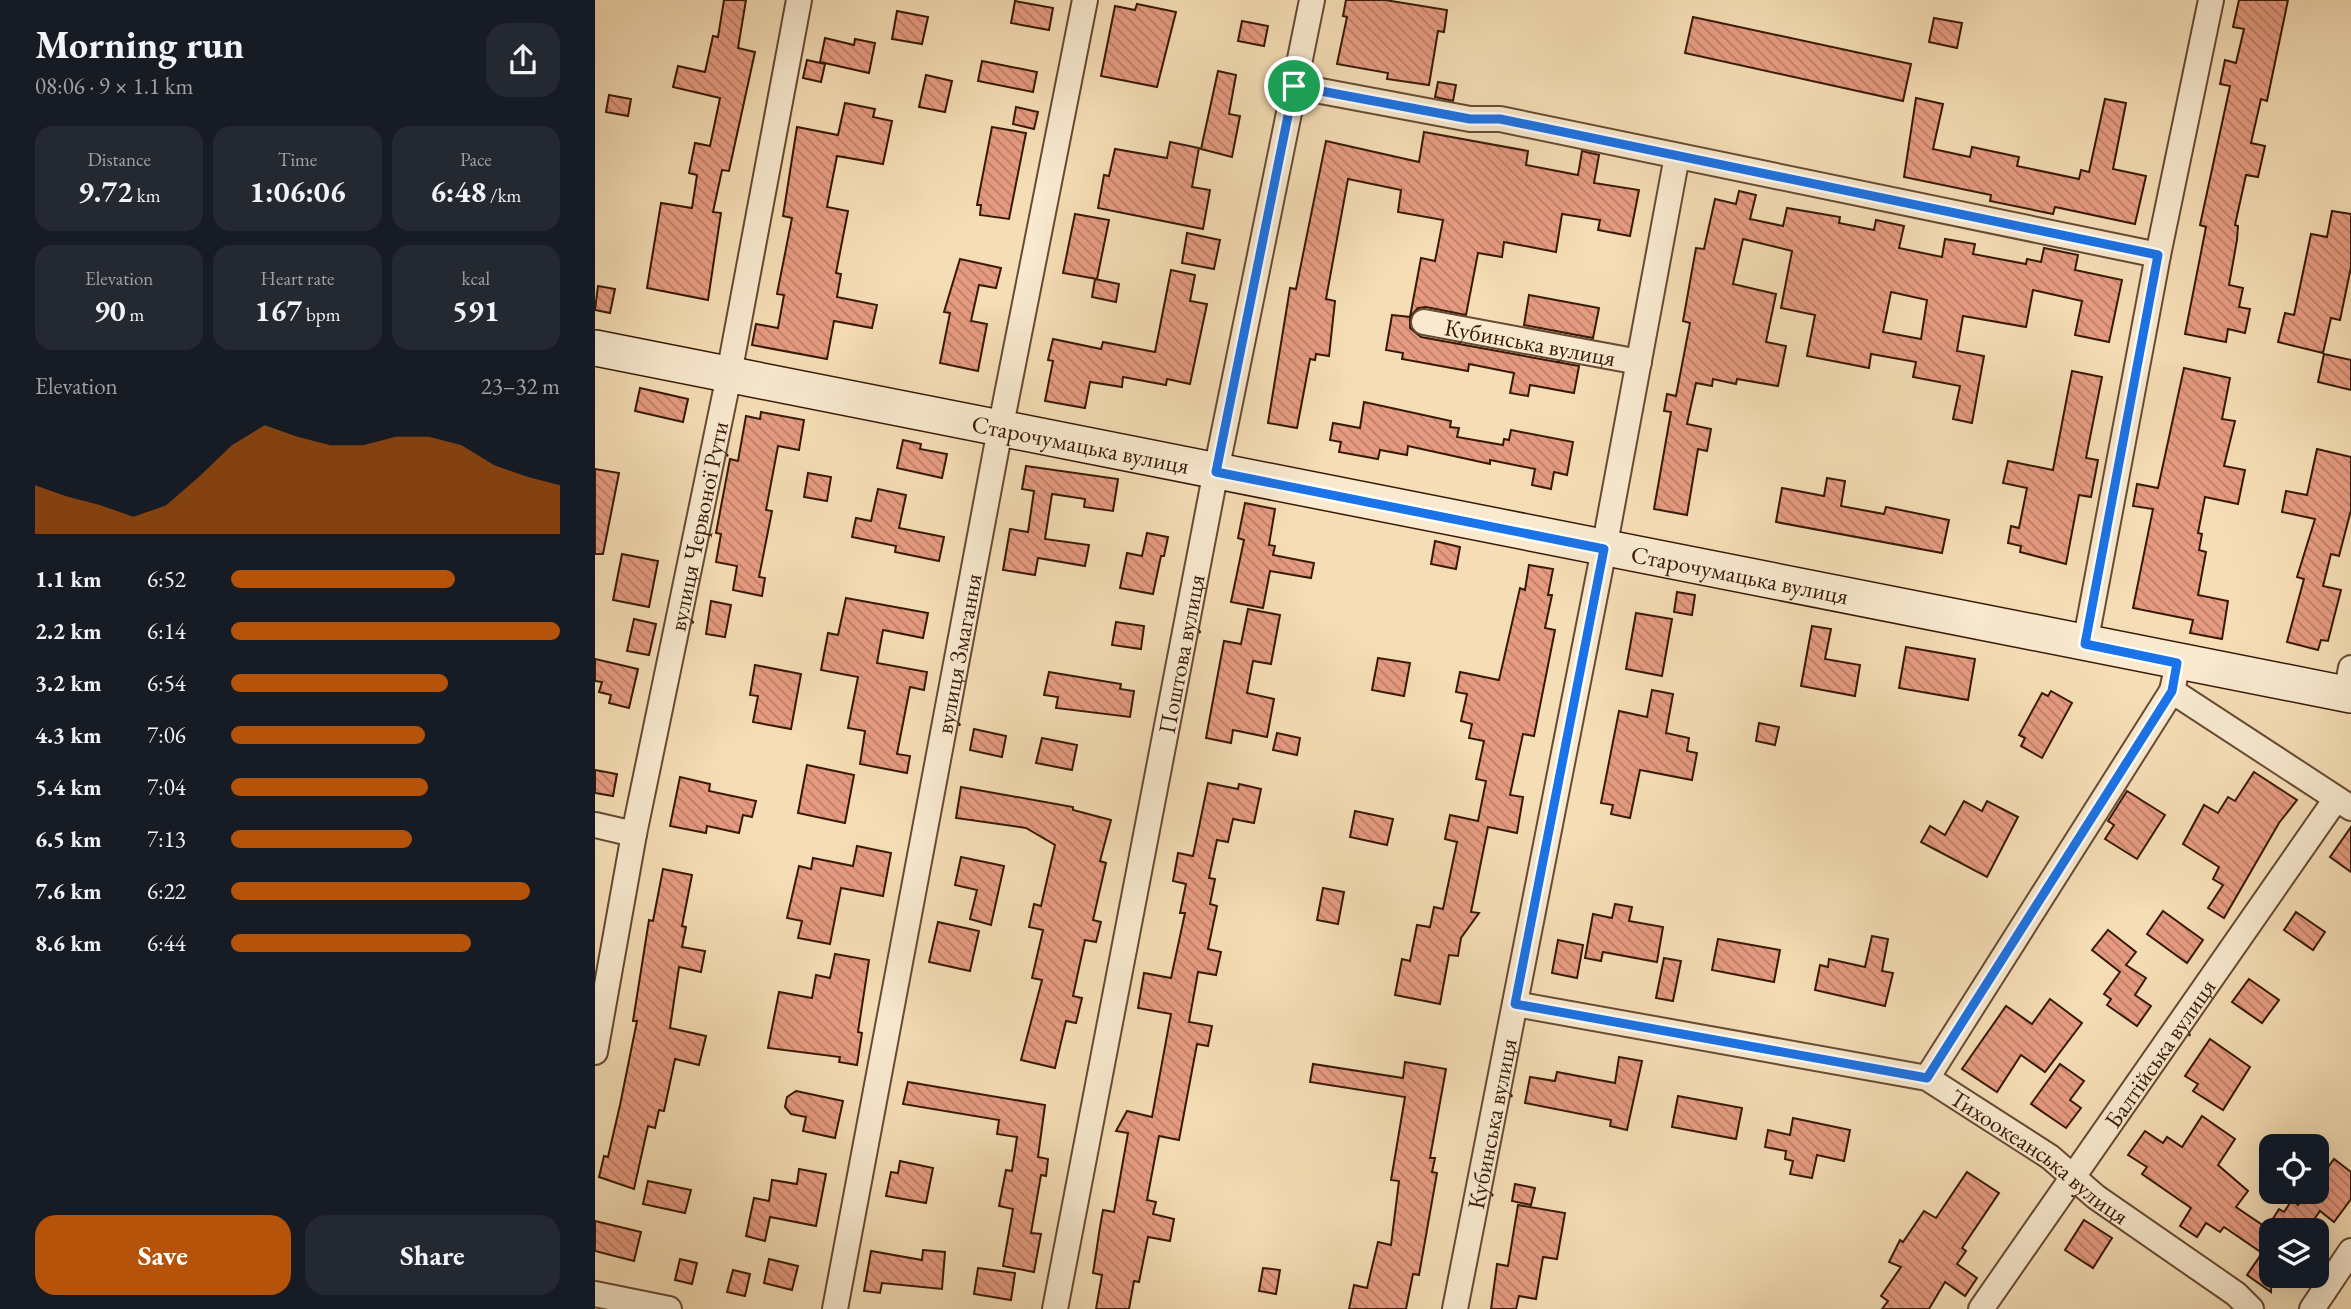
<!DOCTYPE html>
<meta charset="utf-8">
<style>
body{margin:0;font-family:"EB Garamond",serif;background:#242831;color:#f1f3f6;height:100vh;display:flex;flex-direction:column;font-size:26px;white-space:nowrap}
*{box-sizing:border-box;margin:0}
p{font-size:23px;color:#9ea1a6}
.icon{flex:none;width:38px;height:38px;fill:none;stroke:currentColor;stroke-width:2;stroke-linecap:round;stroke-linejoin:round}
.map{position:relative;flex:1;overflow:hidden}
.side{display:flex;flex-direction:column;background:#171b24;width:595px}
.side>*{flex:none}
.buttons{position:absolute;left:1664px;top:1134px;display:grid;gap:14px}
.buttons a{display:grid;place-items:center;width:70px;height:70px;border-radius:14px;background:#171b24;box-shadow:0 7px 28px #0002;font-size:35px}
.pin{position:absolute;display:grid;place-items:center;width:60px;height:60px;color:#fff;margin:-30px;border:4px solid #fff;border-radius:50%;box-shadow:0 2px 7px #0007}
.round{display:grid;place-items:center;flex:none;width:74px;height:74px;border-radius:21px;background:#242831}
.overview{display:flex;align-items:center;justify-content:space-between;height:119px;padding:0 35px}
h1{font-size:38px;font-weight:700;line-height:52px}
.metrics{display:grid;grid-template-columns:repeat(3,1fr);gap:10px;height:119px;padding:7px 35px}
.metrics div{display:grid;align-content:center;border-radius:18px;background:#242831;text-align:center}
.metrics b{font-size:30px;font-weight:700}
.metrics small{font-size:19px;font-weight:400}
.metrics p{font-size:19px}
.chart{height:196px;padding:14px 35px}
.chart p{display:flex;justify-content:space-between}
.chart svg{width:100%;height:126px;margin-top:7px;fill:#b45309;opacity:.7}
.cta{display:flex;gap:14px;margin-top:auto;padding:14px 35px}
.cta a{flex:1;height:80px;border-radius:21px;background:#b45309;color:#fff;font-size:28px;font-weight:700;line-height:80px;text-align:center}
.cta a+a{background:#242831;color:#f1f3f6}
ul{padding:0 35px;list-style:none;font-size:23px}
li{display:grid;grid-template-columns:112px 84px 1fr;align-items:center;height:52px}
li i{height:18px;border-radius:9px;background:#b45309}
main{display:flex;flex:1;min-height:0}
.map>svg:first-child{display:block}
.building{fill:url(#building-back-hatch);stroke:#381907;stroke-width:2;fill-rule:evenodd}
.lines{fill:none;stroke-linecap:round;stroke-linejoin:round}
.street-casing{stroke:#674a32;stroke-width:28}
.secondary-casing{stroke:#381907;stroke-width:38}
.street{stroke:#f8e9cf;stroke-width:24}
.secondary{stroke:#f8e9cf;stroke-width:35}
.route-casing{stroke:#fff;stroke-width:14}
.route{stroke:#1a73e8;stroke-width:9}
.labels{text-anchor:middle;dominant-baseline:central;stroke-width:5;stroke-linejoin:round;paint-order:stroke}
.street-label{font-size:24px;fill:#381907;stroke:#f8e9cf}
</style>
<main>
<section class="side">
<div class="overview"><div><h1>Morning run</h1><p>08:06 · 9 × 1.1 km</p></div><a class="round"><svg class="icon" aria-label="share" viewBox="0 0 24 24"><path d="M12 15V3M7 8l5-5 5 5M5 13v7h14v-7"/></svg></a></div>
<div class="metrics">
<div><p>Distance</p><b>9.72<small> km</small></b></div>
<div><p>Time</p><b>1:06:06</b></div>
<div><p>Pace</p><b>6:48<small> /km</small></b></div>
</div>
<div class="metrics">
<div><p>Elevation</p><b>90<small> m</small></b></div>
<div><p>Heart rate</p><b>167<small> bpm</small></b></div>
<div><p>kcal</p><b>591</b></div>
</div>
<div class="chart"><p><span>Elevation</span>23–32 m</p>
<svg viewBox="0 0 160 44" preserveAspectRatio="none"><path d="M0 44V27L10 31L20 34L30 38L40 34L50 24L60 13L70 6L80 10L90 13L100 13L110 10L120 10L130 13L140 20L150 24L160 27V44z"/></svg>
</div>
<ul>
<li><b>1.1 km</b>6:52<i style="width:68%"></i></li>
<li><b>2.2 km</b>6:14<i style="width:100%"></i></li>
<li><b>3.2 km</b>6:54<i style="width:66%"></i></li>
<li><b>4.3 km</b>7:06<i style="width:59%"></i></li>
<li><b>5.4 km</b>7:04<i style="width:60%"></i></li>
<li><b>6.5 km</b>7:13<i style="width:55%"></i></li>
<li><b>7.6 km</b>6:22<i style="width:91%"></i></li>
<li><b>8.6 km</b>6:44<i style="width:73%"></i></li>
</ul>
<div class="cta"><a>Save</a><a>Share</a></div>
</section>
<div class="map">
<svg width="1756" height="1309" viewBox="0 0 1756 1309">
<defs>
<pattern id="building-back-hatch" width="6" height="6" patternUnits="userSpaceOnUse" patternTransform="scale(1.75)"><rect width="6" height="6" fill="#e79c82"/><path d="M-1 5l2 2M0 0l6 6M5-1l2 2" fill="none" stroke="#bc7e68"/></pattern>
</defs>
<rect width="100%" height="100%" fill="#f5ddb5"/>
<filter id="stains"><feTurbulence type="fractalNoise" baseFrequency=".00286" numOctaves="4"/><feColorMatrix values="0 0 0 0 .2 0 0 0 0 .09 0 0 0 0 .02 0 0 0 .5 -.17"/></filter>
<radialGradient id="worn" r=".72"><stop offset=".6" stop-color="#630" stop-opacity="0"/><stop offset="1" stop-color="#630" stop-opacity=".3"/></radialGradient>
<g class="building">
<path d="M129 0H151L143 48 160 52 134 171 127 170 118 212 126 213 113 300 52 288 66 203 97 208 102 175 94 173 100 143 115 146 125 98 78 87 83 66 110 72 118 36 123 37Z"/>
<path d="M751 0H790L852 10 849 32 843 31 834 85 792 79 793 73 742 64 752 17 748 16Z"/>
<path d="M1644 0H1693L1672 101 1666 99 1656 143 1670 146 1663 177 1651 175 1640 225 1643 226 1642 240 1634 285 1648 288 1644 307 1655 309 1650 333 1633 329 1631 342 1590 334 1611 227 1605 225 1635 86 1625 84 1630 60 1641 63 1649 29 1638 27Z"/>
<path d="M420 1 458 8 454 30 416 23Z"/>
<path d="M542 4 581 12 562 87 506 76 520 6 540 10Z"/>
<path d="M302 11 333 17 327 44 297 39Z"/>
<path d="M1098 17 1316 64 1308 101 1090 53Z"/>
<path d="M1339 18 1367 23 1362 48 1334 42Z"/>
<path d="M647 21 673 26 669 46 643 41Z"/>
<path d="M230 38 259 45 260 39 280 43 274 73 225 62Z"/>
<path d="M212 60 230 64 226 82 208 78Z"/>
<path d="M387 61 442 72 438 92 383 81Z"/>
<path d="M623 71 641 75 634 114 645 116 637 157 606 149Z"/>
<path d="M331 75 357 81 350 112 324 107Z"/>
<path d="M843 82 861 85 858 101 840 97Z"/>
<path d="M14 95 36 99 33 116 11 112Z"/>
<path d="M1321 98 1348 104 1338 149 1375 157 1377 147 1424 157 1422 166 1484 179 1486 170 1494 172 1510 99 1531 103 1518 169 1551 176 1540 224 1460 207 1458 214 1395 201 1396 195 1309 177Z"/>
<path d="M250 103 280 109 278 117 297 121 288 164 242 156 232 207 253 211 241 273 246 274 242 297 282 305 277 328 239 321 232 359 157 345 161 324 183 328 189 295 182 294 197 218 188 216 202 127 243 135Z"/>
<path d="M421 107 443 112 439 129 418 124Z"/>
<path d="M397 127 431 133 414 219 385 215 386 205H382Z"/>
<path d="M829 132 933 151 931 165 983 175 987 151 1004 155 999 183 1044 190 1035 236 1003 230 1005 220 967 214 961 252 909 242 907 257 883 253 871 315 831 307 823 308 815 317 826 258 840 261 848 220 803 212 806 190 753 179 731 299 740 301 734 356 721 354 720 360 715 359 702 428 673 423 695 288 701 289 731 141 824 162Z"/>
<path d="M575 142 604 148 597 187 615 190 608 229 503 208 509 175 514 176 520 149 572 158Z"/>
<path d="M1144 191 1161 195 1155 219 1188 226 1192 208 1245 217 1244 223 1279 230 1281 220 1309 226 1304 248 1347 257 1350 239 1380 244 1378 254 1431 264 1432 259 1446 262 1449 248 1483 255 1480 270 1527 280 1514 342 1480 335 1487 301 1438 290 1431 327 1368 316 1362 351 1389 356 1377 423 1358 419 1365 386 1318 377 1321 362 1276 354 1274 368 1212 356 1220 315 1186 308 1197 251 1148 239 1138 284 1181 294 1171 342 1191 346 1183 386 1142 379 1141 384 1118 379 1117 386 1101 383 1092 424 1116 429 1112 451 1103 449 1092 515 1059 509 1076 412 1069 411 1072 394 1081 396 1095 323 1088 321 1101 248 1109 249 1120 199 1141 204ZM1296 292 1332 300 1326 339 1288 332Z"/>
<path d="M1737 211 1756 214V267L1745 320 1736 318 1728 353 1683 342 1690 313 1699 315 1716 234 1732 237Z"/>
<path d="M480 214 514 220 502 279 468 273Z"/>
<path d="M592 233 625 240 619 269 587 263Z"/>
<path d="M365 259 406 268 401 288 384 285 376 321 392 324 383 371 345 363 355 313 349 312Z"/>
<path d="M576 270 600 275 595 301 612 304 595 384 572 379 571 385 528 377 527 387 495 382 490 408 450 401 458 361 453 360 458 339 506 349 508 342 560 352Z"/>
<path d="M500 279 524 284 521 302 497 297Z"/>
<path d="M3 286 20 289 15 313 0 310Z"/>
<path d="M934 295 1004 308 998 338 929 325Z"/>
<path d="M797 315 815 317V328L826 337 984 366 979 393 935 385 933 396 915 393 919 373 874 364 873 371 807 359 808 353 791 350Z"/>
<path d="M1729 354 1756 360V390L1723 382Z"/>
<path d="M1589 368 1635 378 1627 419 1640 421 1629 466 1650 470 1643 504 1610 497 1603 533 1607 534 1604 550 1611 552 1603 595 1633 601 1627 639 1595 633 1598 620 1538 608 1558 509 1538 506 1542 484 1563 488Z"/>
<path d="M1477 371 1507 377 1491 458 1503 460 1496 497 1484 495 1471 564 1425 552 1426 546 1413 543 1416 526 1424 528 1432 488 1408 483 1413 461 1458 470Z"/>
<path d="M45 388 93 399 88 422 40 411Z"/>
<path d="M769 402 856 421 855 427 864 428 862 437 908 445 909 439 914 440 916 430 978 442 972 475 959 472 956 489 937 485 940 469 895 460V464L813 446 812 455 785 450 783 459 744 452 746 442 735 440 738 423 765 428Z"/>
<path d="M166 412 209 420 204 450 183 446 171 510 177 511 164 577 170 578 167 596 138 590 142 566 121 562 126 534 121 533 135 459 143 461 151 416 165 419Z"/>
<path d="M308 440 326 444 325 449 352 454 347 478 302 468Z"/>
<path d="M1722 449 1756 457V510L1744 556 1736 554 1728 586 1746 590 1733 641 1726 640 1723 650 1692 642 1709 579 1702 577 1720 519 1687 512 1691 491 1712 495Z"/>
<path d="M431 466 523 479 518 511 489 507 490 499 457 494 450 539 494 545 490 566 443 558 440 575 408 570 415 529 433 532 439 491 427 489Z"/>
<path d="M0 469 24 473 8 554H0Z"/>
<path d="M213 473 236 477 232 501 209 497Z"/>
<path d="M1232 478 1250 481 1246 506 1289 514 1291 507 1354 520 1347 553 1181 522 1187 488 1229 496Z"/>
<path d="M283 489 311 495 304 528 349 537 344 561 300 552 301 546 257 537 261 518 276 521Z"/>
<path d="M650 503 680 509 674 545 680 546 678 555 719 563 716 578 675 571 668 608 636 602 649 540 643 538Z"/>
<path d="M552 533 573 537 569 556H566L558 594 525 588 532 553 547 556Z"/>
<path d="M840 541 865 547 861 569 836 564Z"/>
<path d="M27 554 63 561 54 607 18 600Z"/>
<path d="M934 565 958 569 953 595H957L950 628 960 630 939 736 928 734 915 795 928 797 922 833 893 827 876 912 884 913 866 938 863 956 854 955 845 1004 800 995 807 959 815 961 822 925 835 927 839 907 848 909 862 842 850 839 855 815 883 821 891 781 881 779 889 741 874 738 877 724 866 721 872 694 861 692 865 672 904 680 925 588 930 590Z"/>
<path d="M1082 592 1100 595 1097 615 1079 612Z"/>
<path d="M251 598 333 613 328 638 288 630 282 663 332 672 329 690 315 687 302 754 315 756 312 773 265 764 270 731 253 728 263 677 226 670 233 633 243 635Z"/>
<path d="M116 601 136 605 130 637 111 634Z"/>
<path d="M653 609 685 615 676 664 658 661 652 693 679 699 672 737 638 730 636 743 611 738 629 641 646 644Z"/>
<path d="M1041 613 1077 619 1067 676 1031 669Z"/>
<path d="M39 619 61 624 54 655 32 651Z"/>
<path d="M521 622 549 626 546 649 517 645Z"/>
<path d="M1217 626 1236 629 1230 659 1265 665 1260 696 1206 686Z"/>
<path d="M1311 647 1380 659 1373 700 1304 688Z"/>
<path d="M783 658 815 663 809 696 777 690Z"/>
<path d="M0 659 43 669 34 708 14 703 16 695 4 692 7 682 0 681Z"/>
<path d="M160 665 206 674 196 729 158 722 163 696 155 695Z"/>
<path d="M454 672 526 684 525 689 539 691 535 717 461 708 463 697 449 695Z"/>
<path d="M1057 690 1078 694 1071 733 1094 738 1092 751 1102 753 1097 780 1045 770 1035 818 1016 814 1018 805 1006 803 1024 711 1052 717Z"/>
<path d="M1456 691 1477 703 1447 758 1426 746 1430 738 1424 735 1447 693 1453 696Z"/>
<path d="M1164 723 1184 727 1180 745 1161 741Z"/>
<path d="M379 729 411 736 407 757 375 750Z"/>
<path d="M682 733 705 738 702 755 678 750Z"/>
<path d="M447 738 482 745 477 770 441 763Z"/>
<path d="M212 765 259 775 250 823 203 813Z"/>
<path d="M0 770 22 774 18 796 0 793Z"/>
<path d="M1659 772 1702 800 1684 823 1629 918 1613 908 1628 885 1618 879 1624 867 1588 844 1609 805 1623 813 1633 797 1640 801Z"/>
<path d="M85 777 115 784 114 791 161 801 157 817 148 815 144 833 112 826 111 833 75 826Z"/>
<path d="M613 783 643 789 644 784 666 789 659 823 638 819 633 842 622 840 614 878 620 879 615 904 622 906 613 949 626 952 621 975 603 972 594 1022 617 1026 613 1046 602 1044 584 1140 564 1136 552 1200 561 1202 558 1214 579 1219 575 1241 553 1237 544 1282 539 1281 534 1309H501L507 1275 498 1273 505 1227 508 1210 519 1212 533 1133 521 1131 532 1111 557 1117 576 1014 543 1008 549 973 576 978 590 913H585L591 884 578 881 583 853 598 856Z"/>
<path d="M366 787 478 807V810L516 820 505 861 511 863 498 920 506 922 501 942 490 940 478 996 487 998 481 1023 471 1021 460 1068 426 1060 447 980 437 978 448 930 434 927 439 904 446 906 460 845 431 828 361 818Z"/>
<path d="M1532 791 1570 815 1542 859 1510 839 1519 825 1513 821Z"/>
<path d="M1369 801 1387 811 1392 801 1423 817 1392 877 1326 842 1335 826 1350 835Z"/>
<path d="M760 811 798 819 792 845 755 837Z"/>
<path d="M1756 827V872L1735 857Z"/>
<path d="M262 846 296 853 288 896 246 888 235 944 203 938 207 921 192 918 204 866 216 869 218 858 258 866Z"/>
<path d="M366 857 409 866 396 925 375 919 382 890 360 885Z"/>
<path d="M68 869 97 875 87 926 91 927 87 947 110 951 106 972 84 967 75 1028 111 1036 104 1065 80 1059 69 1111 64 1110 60 1128 53 1126 39 1189 4 1177 9 1156 13 1157 25 1105 42 1021H38L54 920 58 921Z"/>
<path d="M728 888 749 892 743 924 722 920Z"/>
<path d="M1020 904 1037 907 1034 921 1068 927 1062 962 1008 952 1006 961 990 958 998 914 1017 918Z"/>
<path d="M1568 911 1608 940 1592 963 1552 934Z"/>
<path d="M1701 912 1730 932 1718 950 1689 930Z"/>
<path d="M343 922 384 931 375 971 334 962Z"/>
<path d="M1513 930 1541 952 1531 965 1551 978 1540 995 1556 1006 1542 1026 1512 1005 1516 999 1509 994 1525 972 1497 950Z"/>
<path d="M1277 936 1293 939 1287 971 1298 973 1290 1006 1220 990 1225 965 1233 967 1234 959 1270 967Z"/>
<path d="M1123 939 1185 950 1179 982 1117 970Z"/>
<path d="M963 940 988 945 982 978 957 973Z"/>
<path d="M240 954 274 960 263 1032 267 1033 262 1065 244 1062 245 1057 173 1048 184 992 217 998 221 975 235 978Z"/>
<path d="M1069 958 1086 961 1078 1001 1061 998Z"/>
<path d="M1654 979 1684 1000 1667 1023 1637 1002Z"/>
<path d="M1455 999 1487 1023 1450 1072 1426 1055 1402 1092 1367 1069 1411 1006 1437 1024Z"/>
<path d="M1615 1039 1655 1067 1628 1110 1598 1091 1603 1084 1590 1076Z"/>
<path d="M1024 1057 1047 1061 1032 1130 1015 1126 1016 1120 930 1103 935 1077 960 1081 962 1072 1020 1083Z"/>
<path d="M810 1062 851 1069 835 1158H840L837 1172 842 1173 824 1275 818 1274 811 1309H754L759 1285 772 1288 783 1242 796 1245 804 1181 796 1180 810 1097 715 1082 718 1064 808 1078Z"/>
<path d="M1465 1064 1489 1081 1475 1100 1486 1108 1471 1128 1436 1104Z"/>
<path d="M313 1082 450 1105 443 1157 453 1159 451 1176 446 1175 436 1233 446 1234 439 1272 408 1266 418 1209 404 1206 411 1170 417 1171 422 1137 402 1134 404 1120 308 1104Z"/>
<path d="M201 1091 248 1101 240 1138 208 1131 211 1117 196 1114 190 1107 192 1097Z"/>
<path d="M1083 1096 1147 1108 1141 1139 1077 1127Z"/>
<path d="M1607 1116 1640 1139 1623 1165 1653 1191 1641 1207 1672 1228 1684 1209 1689 1212 1697 1200 1703 1205 1708 1199 1698 1192H1722V1182L1739 1159 1756 1172V1199L1739 1222 1725 1211 1713 1228 1716 1230H1675L1676 1292 1652 1275 1667 1253 1629 1227 1625 1232 1611 1223 1602 1237 1585 1226 1596 1208 1547 1174 1552 1167 1533 1155 1550 1131 1568 1143 1572 1137 1587 1147Z"/>
<path d="M1198 1118 1255 1130 1249 1161 1222 1155 1217 1178 1195 1174 1198 1161 1190 1159 1191 1151 1170 1147 1173 1130 1195 1135Z"/>
<path d="M305 1161 338 1168 331 1203 291 1196 296 1172 303 1173Z"/>
<path d="M204 1169 231 1174 221 1226 175 1217 170 1241 151 1236 159 1198 174 1201 177 1180 202 1184Z"/>
<path d="M1372 1172 1404 1193 1367 1248 1371 1251 1362 1264 1382 1278 1370 1296 1350 1282 1334 1309H1287L1293 1301 1286 1296 1306 1267 1294 1262 1305 1240 1308 1242 1329 1211 1341 1218Z"/>
<path d="M53 1181 96 1190 90 1213 48 1204Z"/>
<path d="M920 1184 940 1188 936 1205 917 1201Z"/>
<path d="M923 1205 970 1213 962 1259 948 1257 941 1299 924 1296 921 1309H896L902 1264 913 1266Z"/>
<path d="M1489 1220 1517 1238 1498 1268 1470 1250Z"/>
<path d="M0 1221 46 1232 39 1261 0 1251Z"/>
<path d="M328 1250 350 1252 347 1289 287 1283 285 1293 269 1291 276 1251 327 1260Z"/>
<path d="M85 1259 102 1263 97 1284 80 1280Z"/>
<path d="M174 1259 203 1266 197 1290 169 1283Z"/>
<path d="M383 1268 420 1273 416 1300 379 1294Z"/>
<path d="M668 1268 685 1270 681 1294 664 1291Z"/>
<path d="M138 1270 155 1274 150 1296 132 1292Z"/>
</g>
<g class="lines">
<defs>
<g id="street">
<path d="M699 86 875 119H905L1563 255"/>
<path id="s1" d="M829 322 1044 362"/>
<path d="M1490 644 1563 255 1616 0"/>
<path d="M1580 677 1577 691 1756 808"/>
<path d="M1751 694 1756 668"/>
<path d="M0 825 39 834"/>
<path id="s2" d="M920 1004 1332 1078 1455 1157 1501 1197 1641 1294 1656 1309"/>
<path id="s3" d="M0 1052 39 834 131 390 204 0"/>
<path d="M1332 1078 1577 691"/>
<path d="M0 1294 74 1309"/>
<path id="s4" d="M240 1309 403 440 490 0"/>
<path id="s5" d="M460 1309 619 481 717 0"/>
<path id="s6" d="M860 1309 1009 549 1082 156"/>
<path id="s7" d="M1386 1309 1741 799"/>
<path d="M1717 1309 1756 1251"/>
</g>
<g id="secondary">
<path id="s8" d="M0 348 1756 695"/>
</g>
</defs>
<use href="#street" class="street-casing"/>
<use href="#secondary" class="secondary-casing"/>
<use href="#street" class="street"/>
<use href="#secondary" class="secondary"/>
</g>
<g class="lines">
<defs>
<path id="route" d="M699 86 875 119H905L1563 255 1490 644 1582 663 1577 691 1332 1078 920 1004 1009 549 621 472Z"/>
</defs>
<use href="#route" class="route-casing"/>
<use href="#route" class="route"/>
</g>
<g class="labels">
<g class="street-label">
<text stroke="none"><textPath href="#s1" startOffset="108">Кубинська вулиця</textPath></text>
<text stroke="none"><textPath href="#s8" startOffset="495">Старочумацька вулиця</textPath></text>
<text stroke="none"><textPath href="#s3" startOffset="536">вулиця Червоної Рути</textPath></text>
<text stroke="none"><textPath href="#s8" startOffset="1167">Старочумацька вулиця</textPath></text>
<text stroke="none"><textPath href="#s4" startOffset="667">вулиця Змагання</textPath></text>
<text stroke="none"><textPath href="#s5" startOffset="667">Поштова вулиця</textPath></text>
<text stroke="none"><textPath href="#s7" startOffset="312">Балтійська вулиця</textPath></text>
<text stroke="none"><textPath href="#s6" startOffset="189">Кубинська вулиця</textPath></text>
<text stroke="none"><textPath href="#s2" startOffset="556">Тихоокеанська вулиця</textPath></text>
</g>
</g>
<rect width="100%" height="100%" filter="url(#stains)"/>
<rect width="100%" height="100%" fill="url(#worn)"/>
</svg>
<div class="buttons">
<a><svg class="icon" aria-label="locate" viewBox="0 0 24 24"><circle cx="12" cy="12" r="6"/><path d="M12 2v4M12 18v4M2 12h4M18 12h4"/></svg></a>
<a><svg class="icon" aria-label="layers" viewBox="0 0 24 24"><path d="M12 4l9 5-9 5-9-5zM3 14l9 5 9-5"/></svg></a>
</div>
<div class="pin" style="left:699px;top:86px;background:#1e9e55"><svg class="icon" aria-label="arrive" viewBox="0 0 24 24"><path d="M6 21V4h12l-3 4 3 4H6"/></svg></div>
</div>
</main>
